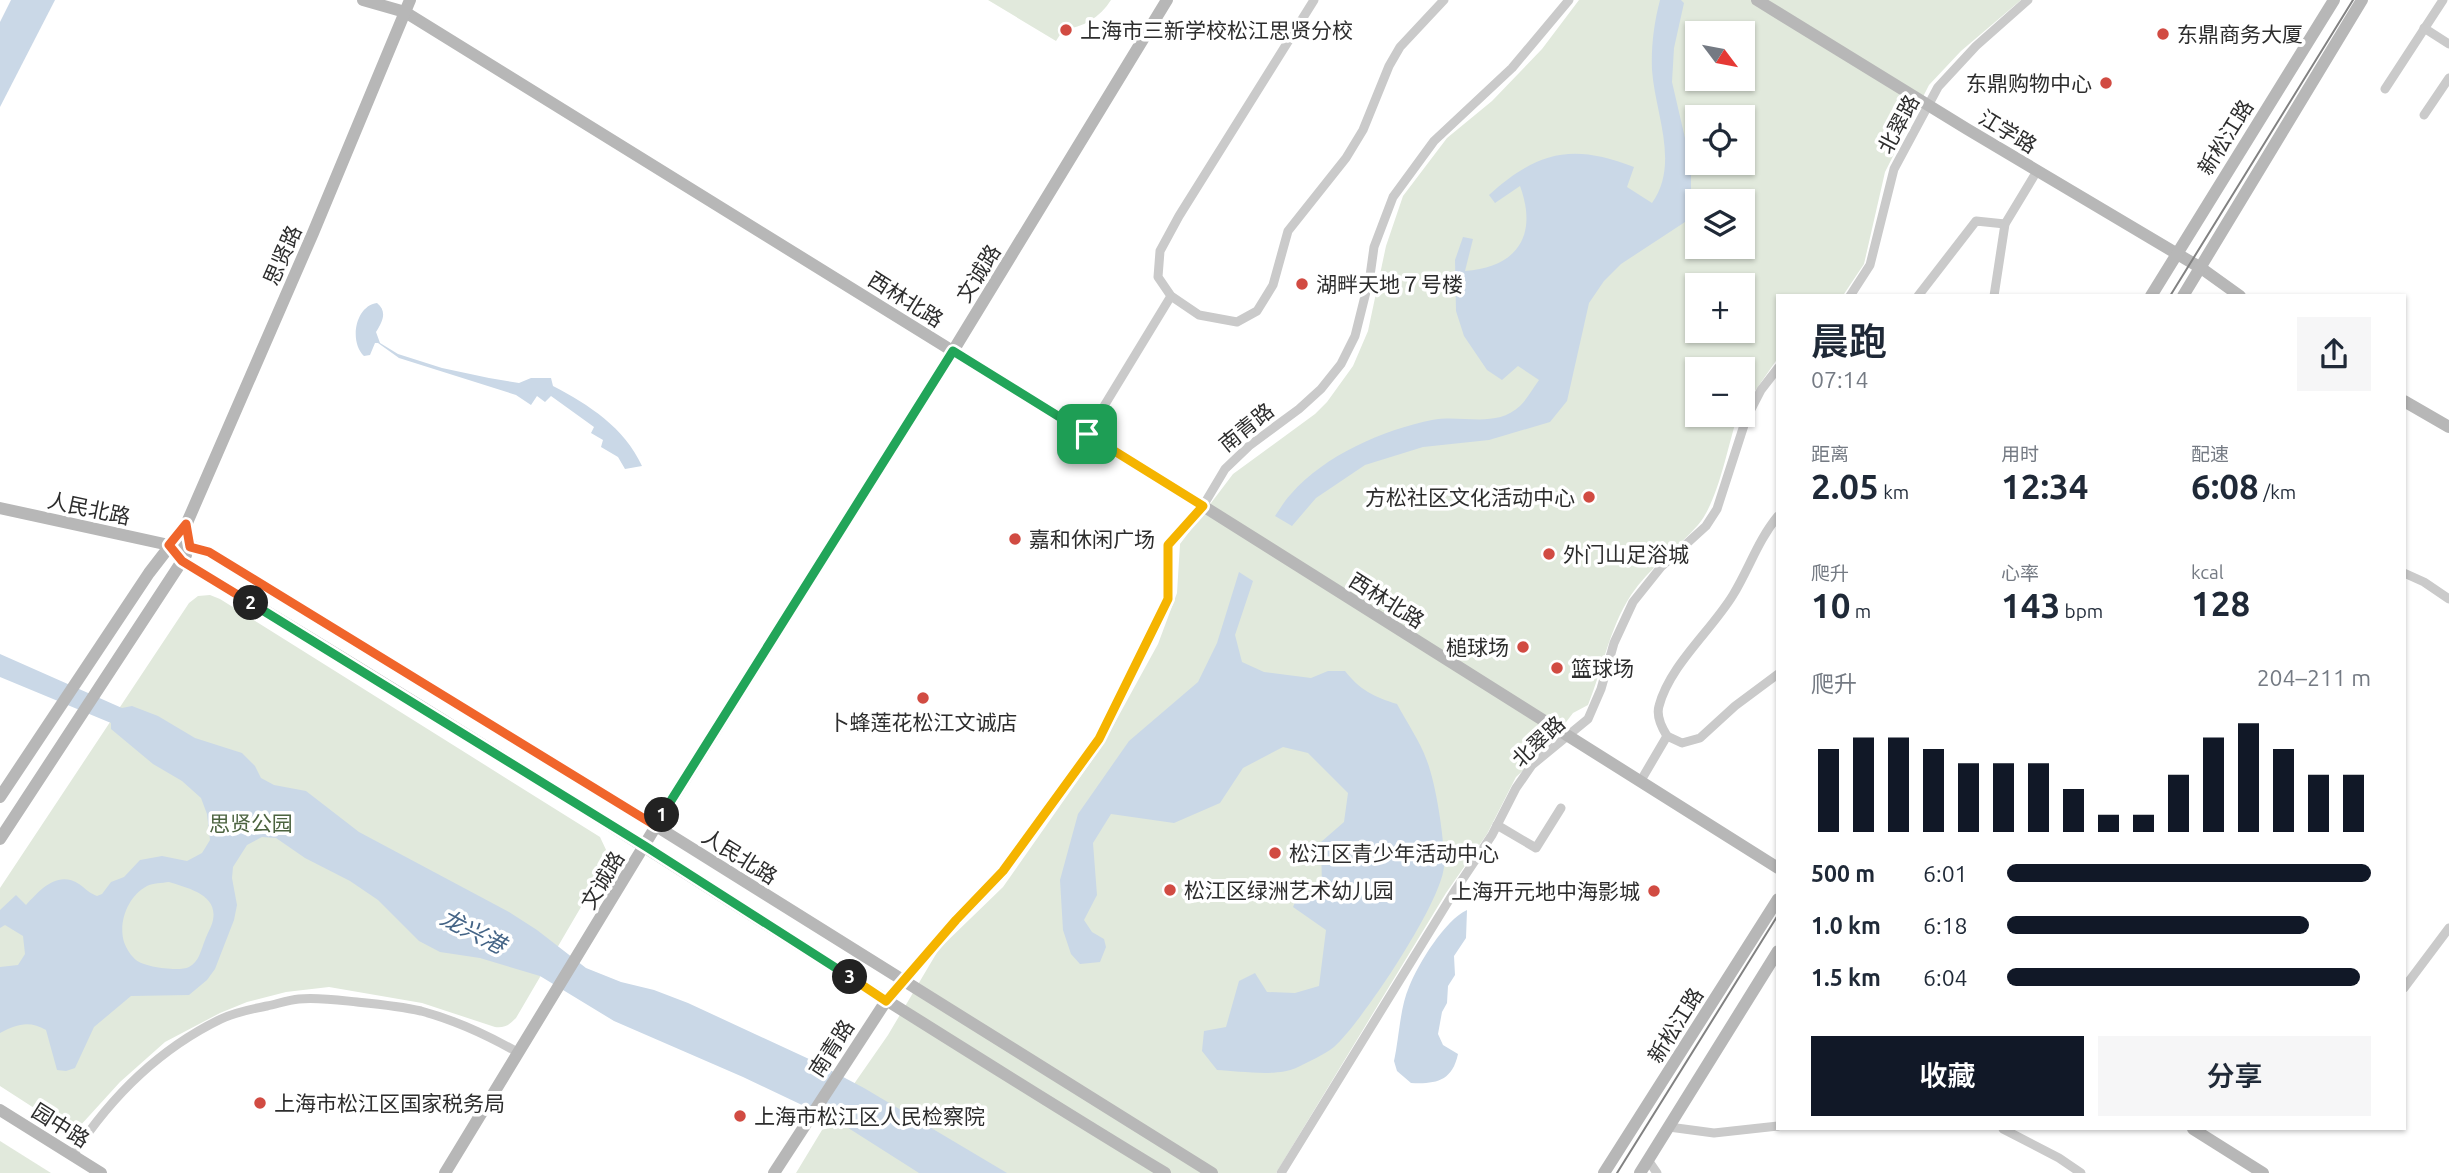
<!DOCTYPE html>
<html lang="zh">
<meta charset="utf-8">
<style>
body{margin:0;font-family:Ubuntu,"Noto Sans SC",sans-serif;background:#f6f6f7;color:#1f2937;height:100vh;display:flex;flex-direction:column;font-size:26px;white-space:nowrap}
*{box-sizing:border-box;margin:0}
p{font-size:23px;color:#747a83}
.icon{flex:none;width:38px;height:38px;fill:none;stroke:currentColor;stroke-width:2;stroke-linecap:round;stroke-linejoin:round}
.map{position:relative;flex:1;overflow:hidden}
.panel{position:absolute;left:1776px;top:294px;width:630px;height:836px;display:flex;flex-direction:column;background:#fff;border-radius:0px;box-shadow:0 2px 5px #0004}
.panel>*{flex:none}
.needle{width:46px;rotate:122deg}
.controls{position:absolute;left:1685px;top:21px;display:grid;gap:14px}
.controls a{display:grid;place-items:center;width:70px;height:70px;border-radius:0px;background:#fff;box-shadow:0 2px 5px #0004;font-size:35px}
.pin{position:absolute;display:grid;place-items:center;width:60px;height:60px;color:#fff;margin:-30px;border-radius:14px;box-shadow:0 4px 10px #0006}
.km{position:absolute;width:35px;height:35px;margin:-18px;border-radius:50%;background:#222;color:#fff;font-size:19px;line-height:35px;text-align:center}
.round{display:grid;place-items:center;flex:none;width:74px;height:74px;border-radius:0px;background:#f6f6f7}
.summary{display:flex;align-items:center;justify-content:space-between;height:119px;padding:0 35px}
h1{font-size:38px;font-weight:600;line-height:52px}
.stats{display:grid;grid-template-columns:repeat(3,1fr);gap:10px;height:119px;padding:7px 35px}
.stats div{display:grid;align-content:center}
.stats b{font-size:35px;font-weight:600}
.stats small{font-size:19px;font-weight:400}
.stats p{font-size:19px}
.chart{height:196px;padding:14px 35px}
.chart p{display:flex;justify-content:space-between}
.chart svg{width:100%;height:126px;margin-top:7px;stroke:#111827;stroke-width:6}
.cta{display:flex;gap:14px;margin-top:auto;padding:14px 35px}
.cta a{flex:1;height:80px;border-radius:0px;background:#111827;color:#fff;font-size:28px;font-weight:600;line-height:80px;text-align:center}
.cta a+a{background:#f6f6f7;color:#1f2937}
ul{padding:0 35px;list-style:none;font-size:23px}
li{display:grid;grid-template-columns:112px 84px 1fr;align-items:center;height:52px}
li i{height:18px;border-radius:9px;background:#111827}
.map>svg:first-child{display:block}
.green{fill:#e1e9dc;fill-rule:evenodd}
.water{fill:#cad8e7;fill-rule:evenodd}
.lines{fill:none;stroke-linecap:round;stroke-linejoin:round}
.street{stroke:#cacaca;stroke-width:9}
.secondary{stroke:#b7b7b7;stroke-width:12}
.tram{stroke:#828282;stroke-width:2}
.split-1-casing{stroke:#fff;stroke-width:14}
.split-2-casing{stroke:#fff;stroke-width:14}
.split-3-casing{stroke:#fff;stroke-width:14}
.split-4-casing{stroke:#fff;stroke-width:14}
.split-1{stroke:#22a559;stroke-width:9}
.split-2{stroke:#f0652b;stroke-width:9}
.split-3{stroke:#22a559;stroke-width:9}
.split-4{stroke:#f5b400;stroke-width:9}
.poi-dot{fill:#d14b42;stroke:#fff;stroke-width:2.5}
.labels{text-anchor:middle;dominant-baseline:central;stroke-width:7;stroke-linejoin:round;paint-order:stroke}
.poi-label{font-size:21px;fill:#2d2d2d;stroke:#fff;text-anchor:start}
.street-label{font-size:21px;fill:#2d2d2d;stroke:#fff}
.park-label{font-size:21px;fill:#4c6440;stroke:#fff}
.water-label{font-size:23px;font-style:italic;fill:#446486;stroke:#fff}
</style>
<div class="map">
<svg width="2449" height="1173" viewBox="0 0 2449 1173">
<rect width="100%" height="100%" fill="#fff"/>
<g class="green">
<path d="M988 0H1111C1100 18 1083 27 1063 30L1056 41Z"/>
<path d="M1579 0H2021L1961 51 1929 85 1885 172 1864 264 1844 294 1778 296V358L1743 408V369H1698V415H1738C1727 447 1719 500 1698 525 1677 549 1649 568 1631 595 1609 629 1603 668 1588 705L1573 713 1544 751 1516 777 1487 834 1446 893 1276 1173H796L822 1130 888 1035 939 949 1003 887 1102 746 1158 644 1177 593 1180 544 1233 474 1315 414 1327 402 1353 366 1368 331 1386 246 1403 196 1447 138 1492 101 1542 49ZM1698 33H1743V79H1698ZM1698 117H1743V163H1698ZM1698 201H1743V247H1698ZM1698 285H1743V331H1698Z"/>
<path d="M210 595 220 599 600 837 608 854 605 866 516 1018C509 1025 505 1028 495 1027L422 1003 329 987 286 992 247 1002 220 1013 165 1042 120 1082 79 1127 70 1129 62 1126 0 1086V888L189 603 198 596Z"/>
<path d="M0 1141 51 1173H0Z"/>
</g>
<g class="water">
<path d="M11 0H55L0 107V22Z"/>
<path d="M1660 0H1681L1684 3 1674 48 1672 82 1691 164V196L1685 222 1621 264 1604 281 1589 303 1567 401 1550 422 1489 440 1423 447 1365 465 1316 498 1292 526 1275 516C1280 509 1285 500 1291 494 1325 455 1383 430 1432 420 1462 414 1495 429 1520 406 1527 399 1533 388 1539 380L1518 366 1502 380 1487 370 1464 336 1456 311 1455 260 1463 237 1473 239 1465 271C1518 267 1538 235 1520 186L1495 203 1489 195C1538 151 1572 143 1634 167L1627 187 1652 203C1680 164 1655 113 1652 70 1651 46 1654 23 1660 0Z"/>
<path d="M377 303C388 312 382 322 376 332L380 343 398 354 442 368 489 378 519 383 531 378H551L553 386C589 405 624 427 642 466L625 469 618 457 601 447 603 440 591 433 594 427 551 396 545 402 537 396 531 405 516 395 399 358 378 343H375L370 355 364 356C349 342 355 306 377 303Z"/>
<path d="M1239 572 1253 581 1235 635 1242 662 1264 672 1311 678 1328 671H1345C1360 690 1374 697 1397 704 1407 723 1420 741 1427 761 1436 784 1445 841 1444 866 1442 902 1362 1022 1334 1047 1324 1055 1308 1062 1296 1068 1276 1077 1239 1071 1217 1070L1202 1051 1204 1031 1226 1027 1239 981 1255 973 1267 992 1295 993 1319 986 1326 930 1293 907 1296 900 1322 887 1321 842 1344 822 1348 793 1308 753 1283 747 1243 768 1220 803 1174 823 1111 814 1093 843 1097 895 1084 920 1092 932 1104 939 1106 947 1100 962 1080 964 1071 954 1063 930 1060 880 1078 814 1129 741 1198 682 1217 643Z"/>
<path d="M0 654 122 708 132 706 158 716 195 738 242 753 255 766 261 778 274 785 306 791 359 832 509 912 537 930 586 968 621 982 654 990 688 1003 809 1059 864 1088 1007 1173H919L842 1124 743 1077 614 1021 540 976 480 958 440 952 419 941 378 900 350 881 305 858 276 838 262 837 247 845 233 867 232 878 237 905 234 920 215 969 207 980 189 995 131 996 94 1027 75 1068 66 1071 57 1070 46 1030C30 1020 16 1024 0 1033V967L18 965 25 954 23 936 5 925 0 928V910L16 895 26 905C40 890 57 870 79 884 86 889 89 893 97 896L102 894 111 882 124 877 140 860 162 856 187 861 202 853 210 840 207 814 201 798 182 781 153 764 111 729V723L0 677ZM169 882C187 888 218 894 213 920 212 926 207 934 205 940 201 950 199 962 189 967 179 972 144 967 136 960 131 956 126 948 124 942 118 922 128 896 147 886 153 883 162 883 169 882Z"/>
<path d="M1467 910 1466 938 1454 956 1455 975 1448 986 1447 1003 1442 1012 1438 1034 1443 1045 1458 1054C1452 1082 1435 1084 1411 1083L1397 1071 1394 1061C1399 1039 1400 1007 1409 987 1418 964 1445 920 1467 910Z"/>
</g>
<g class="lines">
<g class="street">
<path d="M1314 0 1179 216 1160 251 1158 277 1171 296 1199 315 1237 322 1257 311 1273 285 1288 231 1346 158 1363 130 1389 66 1400 47 1444 0"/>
<path d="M2424 28 2449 44"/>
<path d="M2385 89 2443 0"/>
<path d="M2424 115 2449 78"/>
<path d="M1850 296 1870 265 1894 169 1938 87 1976 46 2028 0"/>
<path d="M1918 296 1976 221 2005 224"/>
<path d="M1994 296 2005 224 2037 171"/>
<path d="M1087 434 1171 296"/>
<path d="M2404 573 2424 582 2449 599"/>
<path d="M1667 736C1662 728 1656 716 1659 706 1670 665 1711 631 1733 595 1749 569 1758 540 1778 516"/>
<path d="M1640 782 1667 736 1682 743 1700 738 1735 706 1778 674"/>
<path d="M1497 825 1536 848 1561 808"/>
<path d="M2404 988 2449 928"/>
<path d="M886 1001 956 920 1003 871 1099 739 1168 599V545L1203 506 1225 469 1249 446 1299 409 1321 389 1341 364 1355 336 1370 276 1374 247 1393 197 1434 141 1512 68 1569 0"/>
<path d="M1669 1127 1714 1133 1778 1126"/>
<path d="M2003 1129 2059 1158 2081 1173"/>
<path d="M73 1155C110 1098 159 1049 221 1019 235 1012 252 1009 267 1006 277 1004 288 1000 299 999 317 997 338 1000 357 1002 378 1004 400 1006 421 1011 455 1020 489 1036 519 1053"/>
<path d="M1648 1160 1657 1173"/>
<path d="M1281 1173 1454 892 1492 835 1516 788 1532 765 1588 719 1601 689 1614 643 1633 602 1661 567 1706 526 1717 509 1746 419 1761 390 1778 368"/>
</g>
<g class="secondary">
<path d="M363 0 405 12 1203 506 1778 868"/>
<path d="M1757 0 1967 129 2201 268 2240 296"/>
<path d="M2151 296 2334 0"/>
<path d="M2183 296 2362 0"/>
<path d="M2404 401 2449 427"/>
<path d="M0 508 169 545 190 546 209 552 656 826 1212 1173"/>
<path d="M169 545 182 561C514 758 835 973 1165 1173"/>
<path d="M0 797 149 573 186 525 313 233 410 0"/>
<path d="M0 839 186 555"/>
<path d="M0 1110 101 1173"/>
<path d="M2193 1129 2263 1173"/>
<path d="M445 1173 656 826 953 351 1167 0"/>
<path d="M774 1173 886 1001"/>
<path d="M1604 1173 1778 899"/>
<path d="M1640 1173 1778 951"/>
</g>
<g class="tram">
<path d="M2170 296 2353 0"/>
<path d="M1617 1173 1778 915"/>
</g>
</g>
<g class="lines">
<defs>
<path id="split-1" d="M662 815 953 351 1087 434"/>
<path id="split-2" d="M251 603 182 561 169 545 186 524 190 547 209 552 656 826 662 815"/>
<path id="split-3" d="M251 603 645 846 850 977"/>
<path id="split-4" d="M850 977 886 1001 956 920 1003 871 1099 739 1168 599V545L1203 506 1087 434"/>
</defs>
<use href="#split-1" class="split-1-casing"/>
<use href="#split-2" class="split-2-casing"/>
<use href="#split-3" class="split-3-casing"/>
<use href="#split-4" class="split-4-casing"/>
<use href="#split-1" class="split-1"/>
<use href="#split-2" class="split-2"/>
<use href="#split-3" class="split-3"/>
<use href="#split-4" class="split-4"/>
</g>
<g class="poi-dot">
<circle cx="1066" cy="30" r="7"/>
<circle cx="2163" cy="34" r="7"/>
<circle cx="2106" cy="83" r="7"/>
<circle cx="1302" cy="284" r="7"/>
<circle cx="1589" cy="497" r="7"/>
<circle cx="1015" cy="539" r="7"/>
<circle cx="1549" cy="554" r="7"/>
<circle cx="1523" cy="647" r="7"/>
<circle cx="1557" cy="668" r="7"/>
<circle cx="923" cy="698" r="7"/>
<circle cx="1275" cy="853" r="7"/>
<circle cx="1170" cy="890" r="7"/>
<circle cx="1654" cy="891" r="7"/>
<circle cx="260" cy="1103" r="7"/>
<circle cx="740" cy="1116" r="7"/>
</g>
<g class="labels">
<g class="poi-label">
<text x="1080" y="30">上海市三新学校松江思贤分校</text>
<text x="2177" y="34">东鼎商务大厦</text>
<text x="2092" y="83" text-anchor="end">东鼎购物中心</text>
<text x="1316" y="284">湖畔天地７号楼</text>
<text x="1575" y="497" text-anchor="end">方松社区文化活动中心</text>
<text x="1029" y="539">嘉和休闲广场</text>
<text x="1563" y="554">外门山足浴城</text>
<text x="1509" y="647" text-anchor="end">槌球场</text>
<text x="1571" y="668">篮球场</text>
<text x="923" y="722" text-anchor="middle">卜蜂莲花松江文诚店</text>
<text x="1289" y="853">松江区青少年活动中心</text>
<text x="1184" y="890">松江区绿洲艺术幼儿园</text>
<text x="1640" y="891" text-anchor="end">上海开元地中海影城</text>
<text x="274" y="1103">上海市松江区国家税务局</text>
<text x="754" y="1116">上海市松江区人民检察院</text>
</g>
<g class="street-label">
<text transform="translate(1898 124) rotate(-62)">北翠路</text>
<text transform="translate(2008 131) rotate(31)">江学路</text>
<text transform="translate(2225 137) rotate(-58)">新松江路</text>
<text transform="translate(282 255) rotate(-66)">思贤路</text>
<text transform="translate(978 273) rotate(-58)">文诚路</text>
<text transform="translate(906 299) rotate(32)">西林北路</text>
<text transform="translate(1246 427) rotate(-39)">南青路</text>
<text transform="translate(89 508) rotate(12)">人民北路</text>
<text transform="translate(1387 600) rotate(32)">西林北路</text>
<text transform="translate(1538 741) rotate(-43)">北翠路</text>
<text transform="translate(740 856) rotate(32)">人民北路</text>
<text transform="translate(602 880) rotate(-59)">文诚路</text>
<text transform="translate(1675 1025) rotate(-58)">新松江路</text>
<text transform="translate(831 1048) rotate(-57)">南青路</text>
<text transform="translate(61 1125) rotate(32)">园中路</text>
</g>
<g class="park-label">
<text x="251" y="823">思贤公园</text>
</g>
<g class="water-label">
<text transform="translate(473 931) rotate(27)">龙兴港</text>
</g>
</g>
</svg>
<div class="controls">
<a><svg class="needle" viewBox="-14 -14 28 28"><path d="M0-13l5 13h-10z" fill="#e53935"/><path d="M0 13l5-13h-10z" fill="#747a83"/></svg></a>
<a><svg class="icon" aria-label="locate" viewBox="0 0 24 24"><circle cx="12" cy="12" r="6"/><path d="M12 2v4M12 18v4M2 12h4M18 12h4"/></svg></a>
<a><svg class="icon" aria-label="layers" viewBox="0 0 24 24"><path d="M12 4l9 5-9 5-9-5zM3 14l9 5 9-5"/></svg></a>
<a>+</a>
<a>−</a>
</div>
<div class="pin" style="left:1087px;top:434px;background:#1e9e55"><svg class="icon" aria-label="arrive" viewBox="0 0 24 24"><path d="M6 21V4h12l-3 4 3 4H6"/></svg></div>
<b class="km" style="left:662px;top:815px">1</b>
<b class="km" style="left:251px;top:603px">2</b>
<b class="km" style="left:850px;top:977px">3</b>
<section class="panel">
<div class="summary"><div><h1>晨跑</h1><p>07:14</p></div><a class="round"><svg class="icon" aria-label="share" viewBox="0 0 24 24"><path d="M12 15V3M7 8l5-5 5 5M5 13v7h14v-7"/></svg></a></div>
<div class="stats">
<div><p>距离</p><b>2.05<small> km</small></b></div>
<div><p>用时</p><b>12:34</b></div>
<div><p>配速</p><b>6:08<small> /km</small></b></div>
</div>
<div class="stats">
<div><p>爬升</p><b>10<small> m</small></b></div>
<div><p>心率</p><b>143<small> bpm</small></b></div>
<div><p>kcal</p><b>128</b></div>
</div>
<div class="chart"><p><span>爬升</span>204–211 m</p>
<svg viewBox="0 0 160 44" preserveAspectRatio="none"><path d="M5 44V15M15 44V11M25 44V11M35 44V15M45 44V20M55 44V20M65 44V20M75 44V29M85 44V38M95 44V38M105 44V24M115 44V11M125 44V6M135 44V15M145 44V24M155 44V24"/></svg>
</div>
<ul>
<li><b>500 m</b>6:01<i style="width:100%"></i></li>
<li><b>1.0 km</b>6:18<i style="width:83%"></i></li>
<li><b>1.5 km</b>6:04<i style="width:97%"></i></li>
</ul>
<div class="cta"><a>收藏</a><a>分享</a></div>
</section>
</div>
